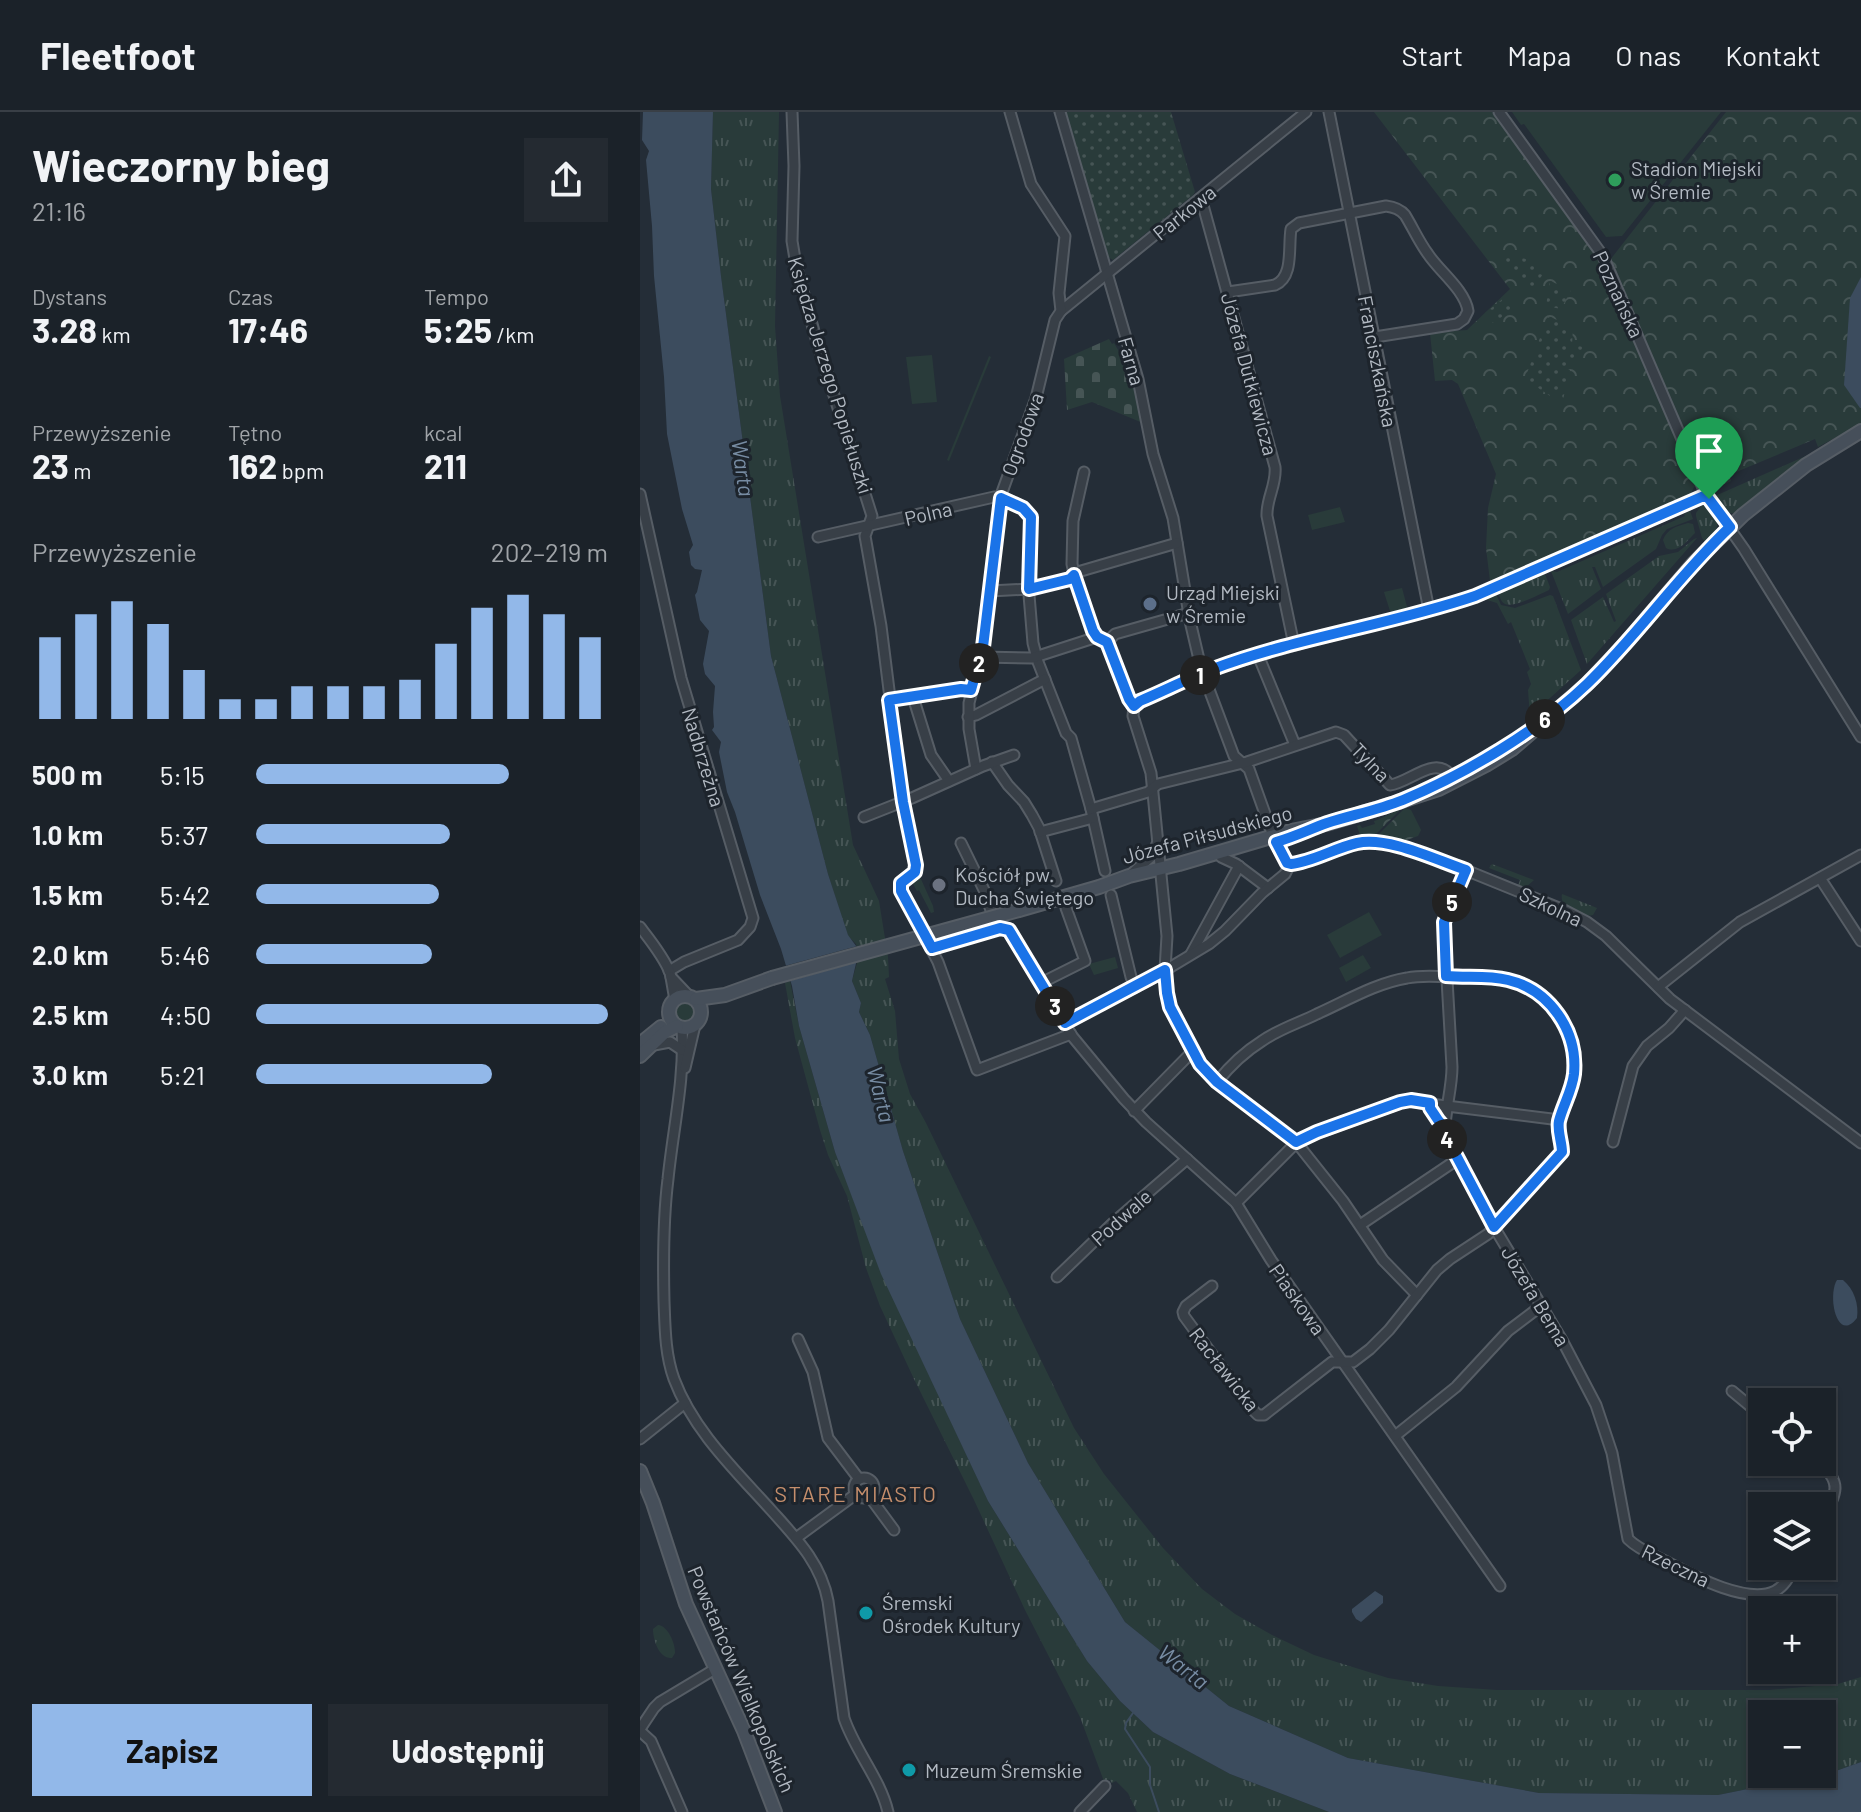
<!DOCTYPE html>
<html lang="pl">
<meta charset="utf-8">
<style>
body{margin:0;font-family:Barlow,sans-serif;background:#242a31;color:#f1f3f6;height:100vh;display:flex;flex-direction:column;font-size:30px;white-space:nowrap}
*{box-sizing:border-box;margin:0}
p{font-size:26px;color:#a0a4a8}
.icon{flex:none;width:44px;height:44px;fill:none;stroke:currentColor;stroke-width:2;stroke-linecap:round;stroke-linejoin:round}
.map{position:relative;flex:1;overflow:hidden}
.drawer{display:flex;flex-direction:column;background:#1b2229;width:640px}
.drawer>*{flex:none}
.tools{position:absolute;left:1108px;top:1276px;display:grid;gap:16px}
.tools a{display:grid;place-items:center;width:88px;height:88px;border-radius:0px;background:#1b2229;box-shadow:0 2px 6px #0004,0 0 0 2px #393f46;font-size:40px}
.pin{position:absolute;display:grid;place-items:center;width:68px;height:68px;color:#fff;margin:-82px -34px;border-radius:50% 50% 50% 0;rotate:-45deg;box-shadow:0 0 8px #0007}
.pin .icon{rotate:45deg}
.km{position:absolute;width:40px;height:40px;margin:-20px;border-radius:50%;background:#222;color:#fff;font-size:22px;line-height:40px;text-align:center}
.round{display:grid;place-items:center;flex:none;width:84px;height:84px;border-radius:0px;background:#242a31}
.head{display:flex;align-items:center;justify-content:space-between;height:136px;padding:0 32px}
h1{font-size:44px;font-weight:700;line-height:60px}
.figures{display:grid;grid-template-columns:repeat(3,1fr);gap:12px;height:136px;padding:8px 32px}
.figures div{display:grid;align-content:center}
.figures b{font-size:34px;font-weight:700}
.figures small{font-size:22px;font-weight:400}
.figures p{font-size:22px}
.chart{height:224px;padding:16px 32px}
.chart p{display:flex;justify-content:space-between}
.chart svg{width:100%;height:144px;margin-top:8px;stroke:#92b8e9;stroke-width:6}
.button{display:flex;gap:16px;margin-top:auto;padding:16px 32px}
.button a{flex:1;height:92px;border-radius:0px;background:#92b8e9;color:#111;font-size:32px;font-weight:700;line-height:92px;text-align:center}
.button a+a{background:#242a31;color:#f1f3f6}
ul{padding:0 32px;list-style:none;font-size:26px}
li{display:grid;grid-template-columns:128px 96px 1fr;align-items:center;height:60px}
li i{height:20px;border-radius:10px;background:#92b8e9}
header{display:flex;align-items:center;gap:48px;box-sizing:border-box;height:112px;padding:0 40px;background:#1b2229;border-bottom:2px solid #393f46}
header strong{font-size:38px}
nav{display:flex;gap:44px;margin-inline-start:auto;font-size:28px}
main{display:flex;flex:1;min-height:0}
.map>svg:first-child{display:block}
.grass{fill:url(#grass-tufts);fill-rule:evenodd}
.forest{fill:url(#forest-crowns)}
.cemetery{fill:url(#cemetery-stones)}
.park{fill:url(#park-dots)}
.pitch{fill:#293b3a}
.water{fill:#3c4c5e}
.pier{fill:#242d37}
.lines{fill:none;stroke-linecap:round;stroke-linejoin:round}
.stream{stroke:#3c4c5e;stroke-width:2}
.street-casing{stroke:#565d65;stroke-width:13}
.secondary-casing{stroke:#565d65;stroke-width:16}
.street{stroke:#383f47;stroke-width:9}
.secondary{stroke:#464f5a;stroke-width:12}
.secondary-bridge-casing{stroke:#565d65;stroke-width:16;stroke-linecap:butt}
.secondary-bridge{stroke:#464f5a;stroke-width:12}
.route-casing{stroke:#fff;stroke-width:16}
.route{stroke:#1a73e8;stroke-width:10}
.leisure-dot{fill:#2e9e5b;stroke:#1d242c;stroke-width:3}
.service-dot{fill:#5c6f8a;stroke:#1d242c;stroke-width:3}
.worship-dot{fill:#6b7280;stroke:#1d242c;stroke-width:3}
.culture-dot{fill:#0f9aa8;stroke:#1d242c;stroke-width:3}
.labels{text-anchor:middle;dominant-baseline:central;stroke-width:6;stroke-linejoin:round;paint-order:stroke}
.poi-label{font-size:20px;fill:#b3bac3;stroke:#1d242c;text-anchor:start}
.street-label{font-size:20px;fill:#b3bac3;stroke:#1d242c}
.water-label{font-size:22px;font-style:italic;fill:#778ca3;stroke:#1d242c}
.neighbourhood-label{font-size:22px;letter-spacing:2px;fill:#c58e6c;stroke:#1d242c}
</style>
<header>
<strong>Fleetfoot</strong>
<nav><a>Start</a><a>Mapa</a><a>O nas</a><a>Kontakt</a></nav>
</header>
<main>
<section class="drawer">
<div class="head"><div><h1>Wieczorny bieg</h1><p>21:16</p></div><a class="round"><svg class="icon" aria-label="share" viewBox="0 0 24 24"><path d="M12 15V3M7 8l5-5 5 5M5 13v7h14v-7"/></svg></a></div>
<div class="figures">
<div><p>Dystans</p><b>3.28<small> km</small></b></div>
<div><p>Czas</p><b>17:46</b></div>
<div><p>Tempo</p><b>5:25<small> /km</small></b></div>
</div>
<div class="figures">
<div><p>Przewyższenie</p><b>23<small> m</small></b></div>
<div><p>Tętno</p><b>162<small> bpm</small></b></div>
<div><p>kcal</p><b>211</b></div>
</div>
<div class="chart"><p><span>Przewyższenie</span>202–219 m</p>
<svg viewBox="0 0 160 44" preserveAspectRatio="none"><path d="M5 44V19M15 44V12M25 44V8M35 44V15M45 44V29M55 44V38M65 44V38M75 44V34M85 44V34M95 44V34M105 44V32M115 44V21M125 44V10M135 44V6M145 44V12M155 44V19"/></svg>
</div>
<ul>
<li><b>500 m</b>5:15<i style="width:72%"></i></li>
<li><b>1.0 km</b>5:37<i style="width:55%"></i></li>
<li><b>1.5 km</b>5:42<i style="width:52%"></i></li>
<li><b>2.0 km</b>5:46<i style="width:50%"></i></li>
<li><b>2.5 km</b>4:50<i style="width:100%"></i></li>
<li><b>3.0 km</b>5:21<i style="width:67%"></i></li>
</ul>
<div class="button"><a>Zapisz</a><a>Udostępnij</a></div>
</section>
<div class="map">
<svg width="1221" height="1700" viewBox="0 0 1221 1700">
<defs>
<pattern id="grass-tufts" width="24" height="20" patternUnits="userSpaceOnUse" patternTransform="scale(2)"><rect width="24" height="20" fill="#293b3a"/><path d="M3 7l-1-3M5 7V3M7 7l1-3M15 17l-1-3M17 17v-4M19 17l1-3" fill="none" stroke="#465555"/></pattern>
<pattern id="forest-crowns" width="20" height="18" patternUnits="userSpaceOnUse" patternTransform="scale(2)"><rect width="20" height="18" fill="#293b3a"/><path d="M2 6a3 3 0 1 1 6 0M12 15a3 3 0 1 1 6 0" fill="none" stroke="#465555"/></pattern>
<pattern id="cemetery-stones" width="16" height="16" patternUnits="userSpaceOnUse" patternTransform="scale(2)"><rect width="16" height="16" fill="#293b3a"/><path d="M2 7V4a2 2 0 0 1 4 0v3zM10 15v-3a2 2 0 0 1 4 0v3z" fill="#465555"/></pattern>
<pattern id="park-dots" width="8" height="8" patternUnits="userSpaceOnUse" patternTransform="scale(2)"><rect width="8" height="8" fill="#293b3a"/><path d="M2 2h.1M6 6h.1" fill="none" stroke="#465555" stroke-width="1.8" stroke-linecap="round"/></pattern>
</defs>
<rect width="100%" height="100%" fill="#242d37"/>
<g class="grass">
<path d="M73 0H139L135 214 140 284 213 733 239 789 248 845 249 865 245 867 255 899 259 947 270 982 286 1011 434 1316 464 1362 523 1436 562 1477 595 1502 632 1523 674 1543 748 1566 798 1574 857 1578H1130L1198 1572 1221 1565V1650L1193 1660 1078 1683 899 1681 708 1646 589 1594 485 1510 388 1351 320 1207 263 1039 230 923 219 900 221 891 212 869 219 844 216 832 208 824 188 762 131 544 81 164 71 77ZM1122 1602H1182V1662H1122Z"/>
<path d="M1177 339 1098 401C1087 403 1076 395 1075 384Z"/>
<path d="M1062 393C1083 404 1080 416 1067 432L1062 426 1056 404V401Z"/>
<path d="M1050 399 1053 407 1027 417 1022 423 1016 437 963 475 955 455H952L961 477 928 502 911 459 917 460 1045 404 1044 402Z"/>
<path d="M1048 411 1053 412 1055 421C1047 429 1038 442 1026 436L1023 428C1027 417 1037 414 1048 411Z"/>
<path d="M1057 426 947 552 931 508 963 485 974 510 976 509 966 482 1019 444 1038 440 1054 427Z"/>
<path d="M905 462 910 475 909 478C900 482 874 496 865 492 861 490 860 485 858 481Z"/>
<path d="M762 476 767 495 765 498 753 501 750 499 744 480Z"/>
<path d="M856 482 861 493 875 496 910 483 913 484 941 558 890 604 888 578 891 572 887 560 890 557 871 510 868 512 857 491 844 487Z"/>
<path d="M852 752 894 768 886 775H880L878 774 880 768 849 756Z"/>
<path d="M280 765 293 794 294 800 291 801 279 778 277 779 272 770Z"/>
<path d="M922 782 957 796 953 803C940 806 919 797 922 782Z"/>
<path d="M475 845 478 856 454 863 449 852Z"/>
<path d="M150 869 159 914 195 1040 242 1162 348 1389 447 1549 480 1589 513 1620 590 1662 689 1700H497L488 1681 476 1669 472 1671 469 1667 465 1672 440 1605 385 1498 334 1388 274 1267 240 1194 226 1156 207 1084 188 1043 180 1018 155 926 145 871Z"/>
<circle cx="45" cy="900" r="11"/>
<path d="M18 1513C28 1514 35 1531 35 1541L32 1546C19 1547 13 1528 13 1517Z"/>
</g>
<g class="forest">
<path d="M734 0H852L962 153 970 148 1086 0H1221V312L1178 335 1175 327 1089 363 1091 369C1082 373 1075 378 1066 370L1054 375 1051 381 850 469 846 436 848 396 856 362 818 272 812 268 795 269 790 221 827 218 870 177Z"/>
<path d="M763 695 734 724 711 727 720 723 717 714 720 713 722 716 735 712 734 709C745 706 752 699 763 695Z"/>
<path d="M765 696 771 698 781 718 778 724 764 729 737 724Z"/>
</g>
<path class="cemetery" d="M469 227 472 232 474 231 496 269 503 311 452 290 427 298 424 247Z"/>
<g class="park">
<path d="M425 0H531L555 80 553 83 473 148 468 145Z"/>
<path d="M872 143 900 151 904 161 890 179 863 154V149L866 146Z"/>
<path d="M910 169 931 178 921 197 906 194Z"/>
<path d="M864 186 872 198 853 211 845 201Z"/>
<path d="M908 204 933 215 932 233 945 235 942 249 930 247 929 253H927L926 256 930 258 922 292 888 269 886 264Z"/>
</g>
<g class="pitch">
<path d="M872 0H1081L982 124 966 125 884 12 881 13Z"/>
<path d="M292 243 297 290 272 292 266 245Z"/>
<path d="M349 244 351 245 309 349 307 348Z"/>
<path d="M700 395 705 410 672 418 668 403Z"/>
<path d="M729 800 742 823 700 846 687 823Z"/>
<path d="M723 843 731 856 706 870 699 856Z"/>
</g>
<g class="water">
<path d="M3 0H73L71 77 81 164 131 544 188 762 208 823 219 838 212 869 221 891 219 900 230 923 263 1039 320 1207 388 1351 485 1510 589 1594 708 1646 899 1681 1078 1683 1193 1660 1221 1650V1700H689L590 1662 513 1620 480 1589 447 1549 348 1389 241 1162 195 1040 159 914 152 874 141 837 120 783 95 700 87 680 79 640 81 630 72 618 74 615 73 600 75 574 65 562 63 552 69 519 60 508 55 483 57 480 62 458 55 457 51 453 49 440 53 433 42 397 27 322 24 265 14 164 12 114 6 48 9 39 2 28Z"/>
<path d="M1221 165V296H1220L1204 273 1210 186Z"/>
<path d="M1197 1168H1203C1214 1177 1219 1192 1217 1206 1197 1232 1187 1184 1197 1168Z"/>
<path d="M735 1479 743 1484V1491L721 1510 716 1507 712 1500V1497Z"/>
</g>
<path class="pier" d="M221 833 223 844 221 849 146 870 141 855Z"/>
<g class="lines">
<path class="stream" d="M493 1601 486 1611 485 1617 510 1655V1673L519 1700"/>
<defs>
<g id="street">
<path d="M152 0 154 54 152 129 156 153 175 223 232 404 225 424 241 514 263 690 276 753 275 760 261 771V779L298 850 337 958 431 922"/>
<path d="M420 0 498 267 513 342 533 406 550 509 561 556 594 644 609 657 633 724 647 751"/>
<path d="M689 0 789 498"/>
<path d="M859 0 963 144 1066 383 1104 437 1221 625"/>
<path d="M561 86 635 355C637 372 626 387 627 404L654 533"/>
<path d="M588 180 635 173C654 165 648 135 651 117L659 111 746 94C754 95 760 97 765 103 773 116 779 130 788 142 799 159 825 178 828 199L824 207 817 212 735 225"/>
<path d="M421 199 666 0"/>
<path d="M444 360 433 409 432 452 436 470 453 519 457 525 467 530"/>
<path d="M0 382 41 566 113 806 110 815 98 828 44 850 29 859"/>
<path d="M178 425 354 385C368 386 386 394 391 408L389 483 393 531 398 550 426 621 431 626 451 697 465 759"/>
<path d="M350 479 389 477 430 467 441 459 537 431"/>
<path d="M467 530 484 575 494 594 493 604 511 661 527 824 525 858 527 881 536 908 552 940 567 960 656 1030 703 1089 743 1148 777 1183"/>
<path d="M467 530 475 522 549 501"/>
<path d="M618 543 655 633"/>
<path d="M341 545 392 546 457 525"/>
<path d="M273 585 291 643 309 669"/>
<path d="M249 588 321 577 331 578"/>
<path d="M494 594 500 589 572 557 690 523 802 494 835 484 1066 383"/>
<path d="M328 605 336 603 405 567"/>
<path d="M352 650 368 673 384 690 392 703 399 716 416 769"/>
<path d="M336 657 329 617V591L343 535 361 383 396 286 415 208 421 199 419 181 425 124 391 72 370 0"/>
<path d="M451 697 508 680 518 672 607 650 696 620 704 623 750 673C769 671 796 642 811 664"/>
<path d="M224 705 272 686 343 654 374 643"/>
<path d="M400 720 453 706"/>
<path d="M321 731 344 778 355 810"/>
<path d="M581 745 596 752 628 776"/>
<path d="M647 751 656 752 715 731 727 729 739 731 763 736 823 757 924 798 947 810 966 824 1030 887 1221 1031"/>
<path d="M826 758 806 802 804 815 812 955C812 978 804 1001 805 1022L854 1115 922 1228 956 1293 972 1341 988 1427C999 1438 1014 1443 1027 1450 1052 1463 1107 1493 1135 1479 1145 1474 1150 1463 1155 1454"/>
<path d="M489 764 512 744 517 732"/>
<path d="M1180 766 1221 829"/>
<path d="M471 783 491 865 496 875"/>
<path d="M0 815C10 828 24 845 30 861 32 869 33 879 35 887"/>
<path d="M292 836 360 816 369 818 432 924 484 987 506 1010 596 1091 631 1148 860 1474"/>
<path d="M551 842 599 754"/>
<path d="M31 865 49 884"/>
<path d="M401 871 445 849 426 796"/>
<path d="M1018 875 1100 810 1221 743"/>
<path d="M425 911 509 868 569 832 585 819 622 781 645 762 648 756 647 751"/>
<path d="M42 916C45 966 33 1017 28 1067 23 1107 23 1148 24 1189 25 1215 25 1242 34 1267 53 1318 95 1358 131 1398 156 1426 181 1451 188 1489L204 1606C215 1639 240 1666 248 1700"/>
<path d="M14 933 30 930 42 938"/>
<path d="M45 956 55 913"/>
<path d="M790 991C791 999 798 1011 805 1016"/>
<path d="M494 999 552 940"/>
<path d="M973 1030 993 954 1007 934 1029 916 1045 898"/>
<path d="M596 1091 659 1028 766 989 920 1008"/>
<path d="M720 1113 818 1047"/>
<path d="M417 1165 474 1110 547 1047"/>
<path d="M572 1174 546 1194 543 1200 544 1204 613 1298 618 1303H624L692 1250H713L730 1237 749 1218 797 1158 810 1147 848 1122 919 1044C926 1031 916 1017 921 1003 926 989 932 976 934 962 937 920 911 880 871 869 850 863 831 865 810 865 796 864 781 863 767 866 736 871 706 889 677 902 659 911 639 917 622 929 606 939 589 955 577 970"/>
<path d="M158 1227 173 1260 188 1326 219 1367"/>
<path d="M1092 1279 1122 1304"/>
<path d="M755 1324 816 1275 868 1219 901 1194"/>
<path d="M0 1327 45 1291"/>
<path d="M1178 1350C1203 1370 1197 1381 1182 1407"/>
<circle cx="224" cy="1376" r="10"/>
<path d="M229 1384 254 1418"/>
<path d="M156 1426 216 1382"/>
<path d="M0 1617 14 1596 20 1590 75 1557"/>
<path d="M0 1619 11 1629 42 1700"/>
<path d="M440 1700 465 1674"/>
</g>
<g id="secondary">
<path d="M379 798 459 775 489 764 539 752 651 719 686 712 743 695 799 677 846 653 872 637 947 572 985 532 1054 451 1103 403 1166 353 1221 319"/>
<circle cx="45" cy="900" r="16"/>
<path d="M56 887 85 883 132 866"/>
<path d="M0 932 21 915"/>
<path d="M0 944 25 920 37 914"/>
<path d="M0 1359 13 1391 46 1492 104 1619 135 1700"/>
</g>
</defs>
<use href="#street" class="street-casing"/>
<use href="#secondary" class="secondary-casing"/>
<use href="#street" class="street"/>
<use href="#secondary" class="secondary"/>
<defs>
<path id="secondary-bridge" d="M132 866 379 798"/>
</defs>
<use href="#secondary-bridge" class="secondary-bridge-casing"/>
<use href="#secondary-bridge" class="secondary-bridge"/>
</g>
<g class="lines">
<defs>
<path id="route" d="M1066 383 1090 415C1038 464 998 523 947 572 898 619 825 662 763 688 738 698 712 703 687 711 670 717 654 725 636 730L647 751 651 752C672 750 695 736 717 731 748 724 796 748 826 758L804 810 806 864C827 866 847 863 868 868 910 878 938 919 934 962 932 979 923 993 919 1009 917 1019 922 1030 922 1040L854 1115 808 1028 805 1016 798 1008 790 996V991L771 988 760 990 677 1020 656 1030 577 970 560 952 530 895 527 881 525 858 425 911 369 818 360 816 292 836 261 779V771L275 760 276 753 263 690 249 588 321 577 331 578 343 535 361 386 383 396 391 405 389 477 430 467 434 463 453 519 457 525 467 530 489 587 494 594 500 589C524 579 549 566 573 557 658 525 750 513 835 484Z"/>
</defs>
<use href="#route" class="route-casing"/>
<use href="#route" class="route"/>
</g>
<circle class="leisure-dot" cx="975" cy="68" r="8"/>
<circle class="service-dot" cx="510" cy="492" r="8"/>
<circle class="worship-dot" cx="299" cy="773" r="8"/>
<g class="culture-dot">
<circle cx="226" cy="1501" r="8"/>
<circle cx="269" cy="1658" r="8"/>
</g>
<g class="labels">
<g class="poi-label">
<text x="991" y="56">Stadion Miejski<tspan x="991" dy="23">w Śremie</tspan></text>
<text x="526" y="480">Urząd Miejski<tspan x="526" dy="23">w Śremie</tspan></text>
<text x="315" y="762">Kościół pw.<tspan x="315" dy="23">Ducha Świętego</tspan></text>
<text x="242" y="1490">Śremski<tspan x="242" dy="23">Ośrodek Kultury</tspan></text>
<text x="285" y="1658">Muzeum Śremskie</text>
</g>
<g class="street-label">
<text transform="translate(544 100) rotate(-39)">Parkowa</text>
<text transform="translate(979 182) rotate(65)">Poznańska</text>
<text transform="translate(492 249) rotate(74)">Farna</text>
<text transform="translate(738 249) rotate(79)">Franciszkańska</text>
<text transform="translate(610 262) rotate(75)">Józefa Dutkiewicza</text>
<text transform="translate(191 263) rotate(73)">Księdza Jerzego Popiełuszki</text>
<text transform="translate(382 322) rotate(-70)">Ogrodowa</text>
<text transform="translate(288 401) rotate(-13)">Polna</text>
<text transform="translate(64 645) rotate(73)">Nadbrzeżna</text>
<text transform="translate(731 650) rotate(46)">Tylna</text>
<text transform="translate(567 722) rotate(-15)">Józefa Piłsudskiego</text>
<text transform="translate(911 794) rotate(25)">Szkolna</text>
<text transform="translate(481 1105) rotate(-42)">Podwale</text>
<text transform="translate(896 1184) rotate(59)">Józefa Bema</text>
<text transform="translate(658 1187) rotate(55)">Piaskowa</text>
<text transform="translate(585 1257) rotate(52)">Racławicka</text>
<text transform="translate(1036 1453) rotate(26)">Rzeczna</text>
<text transform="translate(102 1567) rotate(67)">Powstańców Wielkopolskich</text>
</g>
<g class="water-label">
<text transform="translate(104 356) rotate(82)">Warta</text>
<text transform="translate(242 982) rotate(76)">Warta</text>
<text transform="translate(544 1554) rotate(38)">Warta</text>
</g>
<g class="neighbourhood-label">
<text x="216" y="1381">STARE MIASTO</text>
</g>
</g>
</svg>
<div class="tools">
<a><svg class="icon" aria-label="locate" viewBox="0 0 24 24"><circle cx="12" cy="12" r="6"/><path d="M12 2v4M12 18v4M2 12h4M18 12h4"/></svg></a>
<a><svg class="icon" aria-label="layers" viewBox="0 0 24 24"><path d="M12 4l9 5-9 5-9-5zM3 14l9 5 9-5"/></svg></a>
<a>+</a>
<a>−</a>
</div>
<div class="pin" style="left:1069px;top:387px;background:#1e9e55"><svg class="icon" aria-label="arrive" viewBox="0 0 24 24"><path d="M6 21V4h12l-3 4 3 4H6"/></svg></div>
<b class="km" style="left:560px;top:563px">1</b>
<b class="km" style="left:339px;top:551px">2</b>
<b class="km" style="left:415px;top:894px">3</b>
<b class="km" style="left:807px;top:1027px">4</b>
<b class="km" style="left:812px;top:790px">5</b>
<b class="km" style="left:905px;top:607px">6</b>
</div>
</main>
